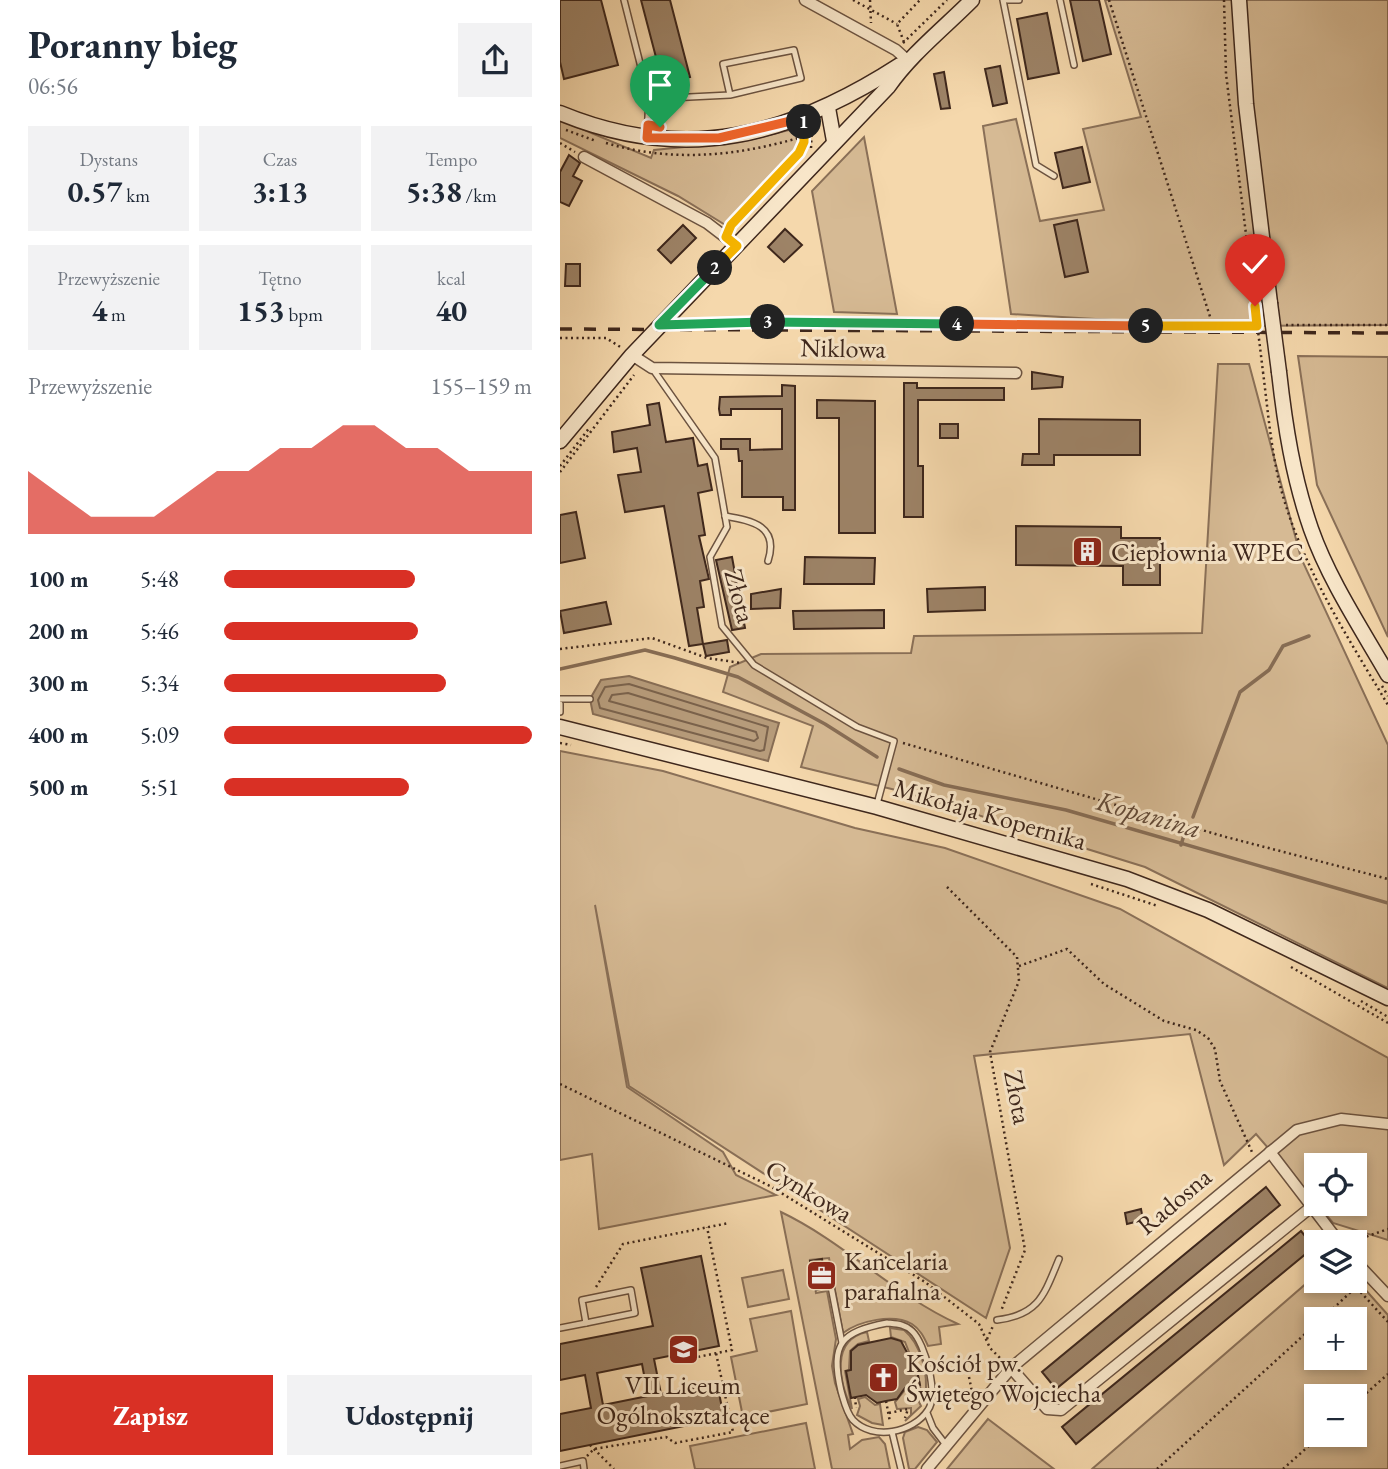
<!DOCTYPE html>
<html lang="pl">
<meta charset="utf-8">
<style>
body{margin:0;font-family:"EB Garamond",serif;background:#f2f2f3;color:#1f2937;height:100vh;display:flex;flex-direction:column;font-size:26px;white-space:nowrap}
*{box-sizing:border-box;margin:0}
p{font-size:23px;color:#747a83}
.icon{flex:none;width:38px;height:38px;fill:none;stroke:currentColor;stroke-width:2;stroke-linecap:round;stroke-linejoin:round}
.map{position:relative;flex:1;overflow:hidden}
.side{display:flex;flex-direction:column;background:#fff;width:560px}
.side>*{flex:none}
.tools{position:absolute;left:744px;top:1153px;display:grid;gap:14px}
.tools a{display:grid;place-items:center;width:63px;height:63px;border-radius:0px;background:#fff;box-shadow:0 4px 10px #0003;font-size:35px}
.pin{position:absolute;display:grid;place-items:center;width:60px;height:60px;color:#fff;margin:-72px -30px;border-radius:50% 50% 50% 0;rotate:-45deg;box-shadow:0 0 7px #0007}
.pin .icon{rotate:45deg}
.km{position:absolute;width:35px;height:35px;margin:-18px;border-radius:50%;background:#222;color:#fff;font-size:19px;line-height:35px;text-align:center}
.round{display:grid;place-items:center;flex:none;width:74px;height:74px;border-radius:0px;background:#f2f2f3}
.summary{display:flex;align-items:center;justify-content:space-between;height:119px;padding:0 28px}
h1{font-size:38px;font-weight:700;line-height:52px}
.figures{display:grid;grid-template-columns:repeat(3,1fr);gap:10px;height:119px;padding:7px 28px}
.figures div{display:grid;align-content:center;border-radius:0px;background:#f2f2f3;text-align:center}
.figures b{font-size:30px;font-weight:700}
.figures small{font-size:19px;font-weight:400}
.figures p{font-size:19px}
.chart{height:196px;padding:14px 28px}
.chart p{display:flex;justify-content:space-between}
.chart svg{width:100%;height:126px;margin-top:7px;fill:#d93025;opacity:.7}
.button{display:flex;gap:14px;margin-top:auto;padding:14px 28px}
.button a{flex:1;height:80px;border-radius:0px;background:#d93025;color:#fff;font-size:28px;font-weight:700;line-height:80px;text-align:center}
.button a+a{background:#f2f2f3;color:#1f2937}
ul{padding:0 28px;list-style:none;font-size:23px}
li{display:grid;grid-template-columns:112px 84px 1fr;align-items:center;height:52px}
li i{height:18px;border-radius:9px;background:#d93025}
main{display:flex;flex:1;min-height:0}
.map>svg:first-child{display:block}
.green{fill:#d6ba94;stroke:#8a7058;stroke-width:2;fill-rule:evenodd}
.water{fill:#b79c7b;stroke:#876d55;stroke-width:2}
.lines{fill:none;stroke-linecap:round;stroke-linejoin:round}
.shore{stroke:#7a624c;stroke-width:2}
.stream{stroke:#876d55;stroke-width:3.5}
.building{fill:#9d8367;stroke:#3e271c;stroke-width:2;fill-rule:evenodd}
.lane-casing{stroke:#6c5340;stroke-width:8}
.street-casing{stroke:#6c5340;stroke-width:13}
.secondary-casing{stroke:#3e271c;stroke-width:17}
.path{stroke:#3e271c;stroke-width:2.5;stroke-dasharray:2 3.5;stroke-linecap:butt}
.lane{stroke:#f8e6c9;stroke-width:5}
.street{stroke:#f8e6c9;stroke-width:10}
.secondary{stroke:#f8e6c9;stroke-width:14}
.rail{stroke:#3e271c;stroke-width:3.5;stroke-dasharray:12 12;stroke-linecap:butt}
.secondary-bridge-casing{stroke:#3e271c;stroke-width:17;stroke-linecap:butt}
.path-bridge{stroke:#3e271c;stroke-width:2.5;stroke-dasharray:2 3.5;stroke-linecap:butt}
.secondary-bridge{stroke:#f8e6c9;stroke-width:14}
.split-1-casing{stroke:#fff;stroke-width:14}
.split-2-casing{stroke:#fff;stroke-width:14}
.split-3-casing{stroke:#fff;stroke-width:14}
.split-4-casing{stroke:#fff;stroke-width:14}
.split-5-casing{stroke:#fff;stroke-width:14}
.split-6-casing{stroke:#fff;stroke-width:14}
.split-1{stroke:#f0652b;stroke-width:9}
.split-2{stroke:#f5b400;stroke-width:9}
.split-3{stroke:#22a559;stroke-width:9}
.split-4{stroke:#22a559;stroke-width:9}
.split-5{stroke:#f0652b;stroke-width:9}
.split-6{stroke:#f5b400;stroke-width:9}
.labels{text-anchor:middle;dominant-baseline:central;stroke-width:6;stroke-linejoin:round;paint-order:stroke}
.street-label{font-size:26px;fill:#3e271c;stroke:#f8e6c9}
.poi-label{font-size:26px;fill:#3e271c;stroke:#f8e6c9;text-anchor:start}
.water-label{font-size:28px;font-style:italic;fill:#624a38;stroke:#f8e6c9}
</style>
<main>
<section class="side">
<div class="summary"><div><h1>Poranny bieg</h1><p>06:56</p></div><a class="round"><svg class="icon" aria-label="share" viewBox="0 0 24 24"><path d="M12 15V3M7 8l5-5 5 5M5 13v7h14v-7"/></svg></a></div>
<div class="figures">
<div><p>Dystans</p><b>0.57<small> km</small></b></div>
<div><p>Czas</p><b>3:13</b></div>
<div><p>Tempo</p><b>5:38<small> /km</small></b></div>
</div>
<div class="figures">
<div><p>Przewyższenie</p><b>4<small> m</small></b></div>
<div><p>Tętno</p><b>153<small> bpm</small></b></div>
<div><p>kcal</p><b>40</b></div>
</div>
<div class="chart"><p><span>Przewyższenie</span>155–159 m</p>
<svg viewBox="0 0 160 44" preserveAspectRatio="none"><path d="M0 44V22L10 30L20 38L30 38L40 38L50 30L60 22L70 22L80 14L90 14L100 6L110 6L120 14L130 14L140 22L150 22L160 22V44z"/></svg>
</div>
<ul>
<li><b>100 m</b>5:48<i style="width:62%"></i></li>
<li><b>200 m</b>5:46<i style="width:63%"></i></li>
<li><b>300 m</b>5:34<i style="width:72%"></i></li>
<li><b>400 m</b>5:09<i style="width:100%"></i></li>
<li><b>500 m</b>5:51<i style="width:60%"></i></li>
</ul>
<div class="button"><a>Zapisz</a><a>Udostępnij</a></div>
</section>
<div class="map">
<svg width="828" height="1469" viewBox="0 0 828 1469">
<rect width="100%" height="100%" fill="#f5d8ac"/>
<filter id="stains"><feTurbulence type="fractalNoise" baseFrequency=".00286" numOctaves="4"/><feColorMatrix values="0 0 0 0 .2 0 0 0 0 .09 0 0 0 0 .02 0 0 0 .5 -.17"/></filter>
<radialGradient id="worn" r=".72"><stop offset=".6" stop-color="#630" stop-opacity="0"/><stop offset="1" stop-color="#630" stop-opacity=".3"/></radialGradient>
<g class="green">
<path d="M545 0H828V325L653 326 451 314 423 126 456 119 480 221 544 210 523 129 581 117Z"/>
<path d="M0 120 91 158 94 150 185 141 241 127V143L236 152 167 226 118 196 0 138Z"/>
<path d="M304 137 337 314 274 312 252 191Z"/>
<path d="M738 356 828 357V637L757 485Z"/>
<path d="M658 364H689L741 558 828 745V988L585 867 344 792 241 767 253 726 163 692 170 667 201 654 351 653 354 636 642 633Z"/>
<path d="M0 751 103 771 295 828 385 848 560 909 828 1058V1240L773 1223 757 1204H794V1166H756V1203L696 1134 664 1165 630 1034 414 1056 450 1248 426 1318 69 1086 35 905 67 1087 163 1152 176 1175 216 1195 39 1229 32 1154 0 1160Z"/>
<path d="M221 1212C284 1242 334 1295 398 1324L379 1327 381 1344 368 1346C364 1337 360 1329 352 1324 333 1313 299 1321 283 1333L269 1258 250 1260 256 1293 267 1291 276 1339 272 1366 275 1383 293 1434 288 1435 290 1449 302 1440 319 1437 325 1444 330 1469H272Z"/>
<path d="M223 1270 229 1299 188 1307 182 1278Z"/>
<path d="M756 1275V1281H794L795 1278 828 1315V1469H532ZM756 1320H794V1358H756ZM756 1396H794V1435H756Z"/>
<path d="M231 1311 247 1404 183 1417 171 1357 197 1351 190 1319Z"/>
<path d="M330 1328 344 1330C361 1344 369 1375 365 1397L361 1392 355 1357H351L345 1342 331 1337Z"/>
<path d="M307 1332 309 1341 298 1344 290 1351 289 1370 285 1371 292 1409C279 1382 270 1340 307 1332Z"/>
<path d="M353 1389 361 1406 345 1421 351 1415V1408L337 1409 335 1402 344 1391Z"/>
<path d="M305 1397 315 1405 320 1404 323 1425 312 1423 297 1415 300 1406 298 1399Z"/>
<path d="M428 1419 494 1469H387Z"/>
<path d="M246 1423 255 1469H135L130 1446Z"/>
<path d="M358 1427 367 1430 377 1442 355 1469H349L343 1438 345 1432Z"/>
</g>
<path class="water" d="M69 676 219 723 208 761 33 714 30 699 41 680Z"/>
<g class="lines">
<g class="shore">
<path d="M69 684 208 727 204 750 200 751 40 708 38 700 45 687Z"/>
<path d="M68 693 196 732 198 738 194 741 49 701 52 695Z"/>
</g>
<g class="stream">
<path d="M0 669 85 650 115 658 178 677 265 724 317 757"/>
<path d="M339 769 384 785 506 810 828 903"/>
<path d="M633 817 680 692 709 670 723 646 749 636"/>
<path d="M621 845 624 835"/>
</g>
</g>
<g class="building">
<path d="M0 0H41L58 65 4 79 0 62Z"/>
<path d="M81 0H110L130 77 103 84Z"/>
<path d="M510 0H539L551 54 523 61Z"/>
<path d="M487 13 499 73 468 79 457 19Z"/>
<path d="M440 66 447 103 433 106 425 69Z"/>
<path d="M384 72 390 108 381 109 374 74Z"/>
<path d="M522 147 530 182 503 188 495 153Z"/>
<path d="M9 155 20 163 13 176 22 181 9 206 0 202V172Z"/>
<path d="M517 220 528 272 505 277 494 225Z"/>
<path d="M123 225 136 238 111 263 98 250Z"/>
<path d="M225 229 242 245 224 262 208 247Z"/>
<path d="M6 264H20V286H5Z"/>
<path d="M472 372 503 377 502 387 472 389Z"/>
<path d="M344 383H357V388H444V400H358V466H363V517H344Z"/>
<path d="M222 385 235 386V510H223V497H182V461H179L178 449H161V439H190V450L222 449V409H171V415H160L159 409 160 397 222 396Z"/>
<path d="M257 400 315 401V533H279V418H257Z"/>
<path d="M99 403 106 442 133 438 138 466 147 464 152 490 138 493 145 535 139 536 149 579 140 581 144 607 137 608 143 644 129 646 104 506 65 512 58 475 81 472 77 448 54 452 52 432 90 425 87 405Z"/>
<path d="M479 419 580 420V455H494V465H462L463 454H479Z"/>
<rect x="380" y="424" width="18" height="14"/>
<path d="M16 512 25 558 0 563V515Z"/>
<path d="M456 526 561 527V538H600V585H563V566L456 565Z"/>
<path d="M172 557 185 628 172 630 156 560Z"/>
<path d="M245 557 315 558 314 584H244Z"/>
<path d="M425 587V610L368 612 367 589Z"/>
<path d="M221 589 220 608 191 609V594Z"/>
<path d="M46 602 51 624 4 633 0 611Z"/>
<path d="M324 610V628L234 629 233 611Z"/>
<path d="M167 640 169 652 146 656 143 644Z"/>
<path d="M706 1187 720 1205 496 1389 482 1372Z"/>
<path d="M581 1209 583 1220 567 1224 565 1213Z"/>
<path d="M741 1231 754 1247 516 1444 502 1427Z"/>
<path d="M141 1256 159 1346 94 1359 101 1394 157 1383 164 1418 0 1451V1414L31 1408 25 1375 0 1380V1344L93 1326 81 1268ZM82 1364 88 1396 43 1405 37 1373Z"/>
<path d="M262 1259 266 1288 256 1290 250 1261Z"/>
<path d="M331 1338 341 1341 350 1358 354 1357 360 1385 345 1388 337 1399 326 1401 317 1403 306 1395 291 1398 286 1371 291 1370V1351L298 1345Z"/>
</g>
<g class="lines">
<defs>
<g id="lane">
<path d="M64 0 89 99 87 135"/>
<path d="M443 0 476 165 494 176"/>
<path d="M447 0H459"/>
<path d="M500 0 514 65"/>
<path d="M89 99 170 95 241 78 234 50 163 64 170 95"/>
<path d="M92 368 155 458 167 527 150 557 162 626 194 665 297 727 334 741 317 804"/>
<path d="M165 516C193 521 219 526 208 561"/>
<path d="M0 699H30"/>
<path d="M0 704V712"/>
<path d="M268 1271 282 1343"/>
<path d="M71 1290 75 1313 26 1323 22 1300Z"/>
<path d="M437 1320C479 1315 484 1295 499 1259"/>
<path d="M327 1323C336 1324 345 1324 352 1331 365 1343 379 1395 368 1410 353 1433 313 1441 293 1420 286 1412 284 1401 281 1391 270 1343 281 1332 327 1323Z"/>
<path d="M0 1328 26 1323"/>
<path d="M367 1413 373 1428 386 1445"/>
<path d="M332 1432 341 1469"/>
<path d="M0 1466 23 1461 24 1469"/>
</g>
<g id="street">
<path d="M245 0 336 50 347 60"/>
<path d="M24 157 147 223 177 246"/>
<path d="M72 355 92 368 456 373"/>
<path d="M710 1152 779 1242"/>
<path d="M794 1260 828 1296"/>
<path d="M451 1368 487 1409 501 1410 750 1208"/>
<path d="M367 1469 451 1368 737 1130 781 1119 828 1124"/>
</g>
<g id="secondary">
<path d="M679 0 686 104 710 303"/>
<path d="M268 108 274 141"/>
<path d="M0 113C126 165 230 136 340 65"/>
<path d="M719 372C725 426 733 477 751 529 769 580 801 628 828 675"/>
<path d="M0 441 72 355 328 87C351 54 383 29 412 0"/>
<path d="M0 727 317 807 567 879 648 910 828 998"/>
</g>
</defs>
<use href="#lane" class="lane-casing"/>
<use href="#street" class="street-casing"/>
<use href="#secondary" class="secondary-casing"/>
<g class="path">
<path d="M293 0 337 24"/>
<path d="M310 0 311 23"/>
<path d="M549 0 653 326"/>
<path d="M664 0 666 74 695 306"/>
<path d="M344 42 337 24 360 0"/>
<path d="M343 43 387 0"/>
<path d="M6 130 36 141"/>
<path d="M0 143 15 152"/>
<path d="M46 143C114 163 179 156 245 136"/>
<path d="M251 148 252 126"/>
<path d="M170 227 239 153 246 129"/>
<path d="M118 325 185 322 699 325"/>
<path d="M726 325H828"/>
<path d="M0 338H46L62 348"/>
<path d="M703 372C708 411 711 451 721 489 742 567 787 636 828 705"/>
<path d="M0 466 30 427"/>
<path d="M0 472 74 375"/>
<path d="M0 649 92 638 147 658 181 663"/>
<path d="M822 686 828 696"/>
<path d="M0 743 11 745"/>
<path d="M343 743 666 837 828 879"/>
<path d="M531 884 598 906"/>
<path d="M387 887 457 957 459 981 430 1052 465 1250 441 1311"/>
<path d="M459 966 507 949 544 984 604 1021 636 1030 648 1038 655 1049 660 1081 692 1152"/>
<path d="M731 967 828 1023"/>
<path d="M801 1001 828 1017"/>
<path d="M0 1084 210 1186 365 1282 419 1324 430 1348 443 1361"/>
<path d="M791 1242 828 1229"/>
<path d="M36 1287 63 1244 169 1223"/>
<path d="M761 1320 796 1287 828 1322"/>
<path d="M427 1339 433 1326"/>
<path d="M111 1355 113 1362 172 1350 147 1227"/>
<path d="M409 1377 413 1397"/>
<path d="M354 1386 361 1401"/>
<path d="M295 1397 296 1408"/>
<path d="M326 1401 330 1422"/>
<path d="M794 1404 828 1374"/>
<path d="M329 1413 348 1409 345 1418"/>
<path d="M30 1445 54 1469"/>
<path d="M27 1456 34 1449 106 1437 115 1443 173 1432 156 1353"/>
<path d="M597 1469 756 1324"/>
<path d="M723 1469 761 1435"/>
</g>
<use href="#lane" class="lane"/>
<use href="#street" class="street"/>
<use href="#secondary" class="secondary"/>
<path class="rail" d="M0 329 828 333"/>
<defs>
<path id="secondary-bridge" d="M710 303 719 372"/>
</defs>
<use href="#secondary-bridge" class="secondary-bridge-casing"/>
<path class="path-bridge" d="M695 306 703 372"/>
<use href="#secondary-bridge" class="secondary-bridge"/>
</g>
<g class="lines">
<defs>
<path id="split-1" d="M100 127 88 125 87 138H159L243 118 244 122"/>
<path id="split-2" d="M155 268 177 246 166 237 171 225 239 153 244 142V122"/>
<path id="split-3" d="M155 268 99 325 208 322"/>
<path id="split-4" d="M208 322 397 324"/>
<path id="split-5" d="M397 324 586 326"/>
<path id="split-6" d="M586 326H697L695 306"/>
</defs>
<use href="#split-1" class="split-1-casing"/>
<use href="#split-2" class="split-2-casing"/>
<use href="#split-3" class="split-3-casing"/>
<use href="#split-4" class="split-4-casing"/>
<use href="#split-5" class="split-5-casing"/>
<use href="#split-6" class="split-6-casing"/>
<use href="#split-1" class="split-1"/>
<use href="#split-2" class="split-2"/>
<use href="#split-3" class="split-3"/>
<use href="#split-4" class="split-4"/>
<use href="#split-5" class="split-5"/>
<use href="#split-6" class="split-6"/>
</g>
<defs>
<symbol id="building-square" viewBox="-11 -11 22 22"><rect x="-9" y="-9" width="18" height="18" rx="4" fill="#8f2418" stroke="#f8e6c9"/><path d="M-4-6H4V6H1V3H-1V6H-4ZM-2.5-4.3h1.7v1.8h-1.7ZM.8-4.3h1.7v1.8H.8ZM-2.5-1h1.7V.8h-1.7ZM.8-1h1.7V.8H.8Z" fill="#fff"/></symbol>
<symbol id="office-square" viewBox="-11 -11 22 22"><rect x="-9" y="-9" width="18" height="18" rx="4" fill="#8f2418" stroke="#f8e6c9"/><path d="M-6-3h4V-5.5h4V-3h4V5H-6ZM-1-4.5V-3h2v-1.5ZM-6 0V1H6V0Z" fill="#fff"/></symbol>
<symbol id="school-square" viewBox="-11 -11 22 22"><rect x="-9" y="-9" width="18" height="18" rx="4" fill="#8f2418" stroke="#f8e6c9"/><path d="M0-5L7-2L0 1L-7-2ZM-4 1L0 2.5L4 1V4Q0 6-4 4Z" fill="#fff"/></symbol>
<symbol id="church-square" viewBox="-11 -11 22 22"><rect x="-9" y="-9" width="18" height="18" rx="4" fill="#8f2418" stroke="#f8e6c9"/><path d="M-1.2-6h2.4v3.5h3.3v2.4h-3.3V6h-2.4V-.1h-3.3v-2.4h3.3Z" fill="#fff"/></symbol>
</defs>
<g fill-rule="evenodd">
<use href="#building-square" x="510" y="534" width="35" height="35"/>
<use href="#office-square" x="244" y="1258" width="35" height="35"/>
<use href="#school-square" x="106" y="1332" width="35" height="35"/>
<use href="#church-square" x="306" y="1360" width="35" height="35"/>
</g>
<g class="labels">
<g class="street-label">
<text transform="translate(283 348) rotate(1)">Niklowa</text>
<text transform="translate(180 596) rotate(75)">Złota</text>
<text transform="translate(430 814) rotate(16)">Mikołaja Kopernika</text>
<text transform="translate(458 1097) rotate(79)">Złota</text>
<text transform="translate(249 1191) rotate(31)">Cynkowa</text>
<text transform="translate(614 1201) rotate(-40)">Radosna</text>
</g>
<g class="poi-label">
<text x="551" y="552">Ciepłownia WPEC</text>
<text x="284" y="1261">Kancelaria<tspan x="284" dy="30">parafialna</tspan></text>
<text x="346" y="1363">Kościół pw.<tspan x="346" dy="30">Świętego Wojciecha</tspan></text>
<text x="123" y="1385" text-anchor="middle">VII Liceum<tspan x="123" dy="30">Ogólnokształcące</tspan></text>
</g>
<g class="water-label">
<text transform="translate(589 814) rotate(16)">Kopanina</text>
</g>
</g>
<rect width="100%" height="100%" filter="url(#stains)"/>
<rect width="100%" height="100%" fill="url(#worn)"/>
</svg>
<div class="tools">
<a><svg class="icon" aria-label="locate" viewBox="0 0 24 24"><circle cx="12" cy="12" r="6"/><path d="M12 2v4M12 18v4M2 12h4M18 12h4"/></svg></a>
<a><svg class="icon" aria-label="layers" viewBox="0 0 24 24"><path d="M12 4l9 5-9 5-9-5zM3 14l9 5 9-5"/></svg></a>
<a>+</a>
<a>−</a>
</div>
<div class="pin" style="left:100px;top:127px;background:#1e9e55"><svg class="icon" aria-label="arrive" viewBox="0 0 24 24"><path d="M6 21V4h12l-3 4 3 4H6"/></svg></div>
<div class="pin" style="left:695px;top:306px;background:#d93025"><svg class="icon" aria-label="check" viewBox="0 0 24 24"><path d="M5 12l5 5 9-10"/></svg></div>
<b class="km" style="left:244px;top:122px">1</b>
<b class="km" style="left:155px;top:268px">2</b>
<b class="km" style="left:208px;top:322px">3</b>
<b class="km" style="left:397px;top:324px">4</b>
<b class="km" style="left:586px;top:326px">5</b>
</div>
</main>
